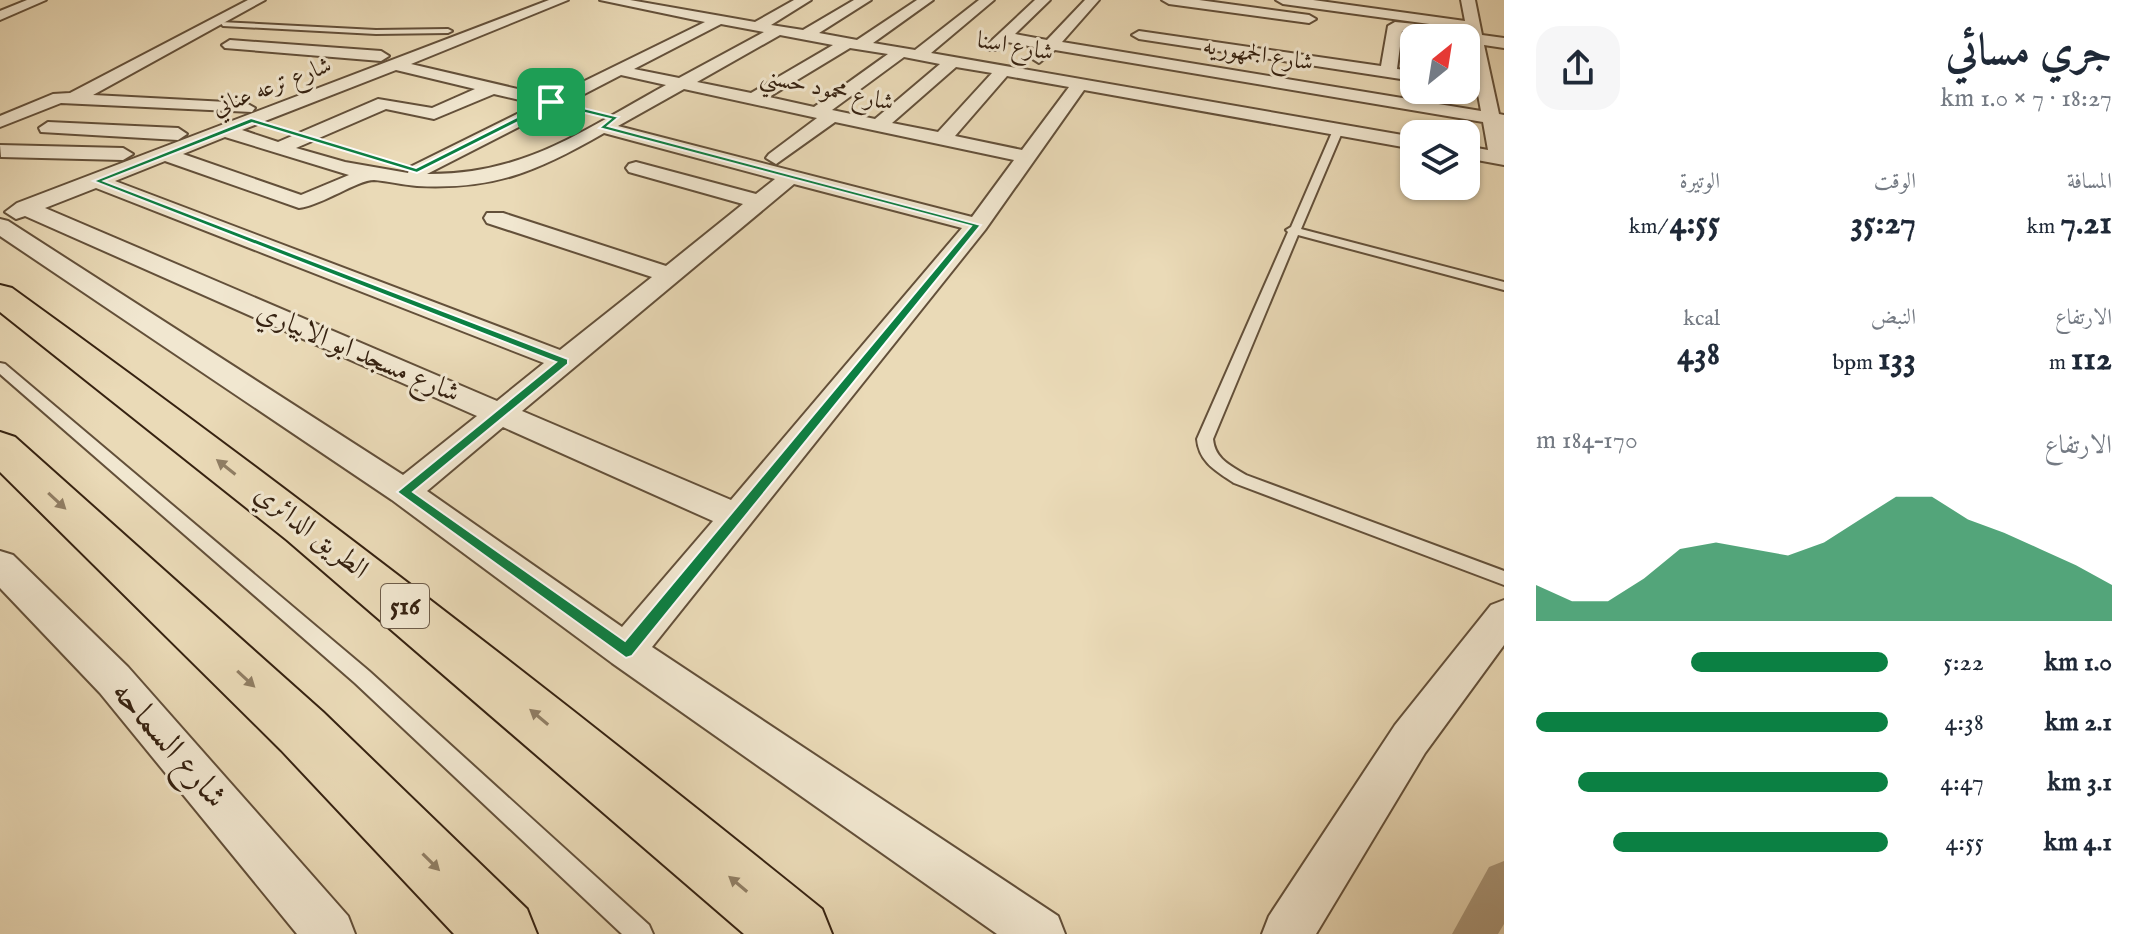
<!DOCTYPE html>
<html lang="ar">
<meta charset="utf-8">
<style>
body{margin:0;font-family:"IM FELL English",Amiri,serif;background:#f6f6f7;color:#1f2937;direction:rtl;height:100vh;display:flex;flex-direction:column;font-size:30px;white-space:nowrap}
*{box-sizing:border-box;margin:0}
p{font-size:26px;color:#747a83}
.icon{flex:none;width:44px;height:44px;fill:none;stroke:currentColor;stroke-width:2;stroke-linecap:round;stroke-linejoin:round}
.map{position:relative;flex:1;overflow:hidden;direction:ltr}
.details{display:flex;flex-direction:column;background:#fff;width:640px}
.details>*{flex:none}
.needle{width:52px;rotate:30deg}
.tools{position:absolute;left:1400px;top:24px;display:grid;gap:16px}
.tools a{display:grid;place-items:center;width:80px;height:80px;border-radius:16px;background:#fff;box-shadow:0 2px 6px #0004;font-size:40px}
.pin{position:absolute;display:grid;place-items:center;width:68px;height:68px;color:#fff;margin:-34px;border-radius:16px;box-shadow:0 4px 12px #0006}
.round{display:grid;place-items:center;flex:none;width:84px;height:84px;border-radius:24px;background:#f6f6f7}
.summary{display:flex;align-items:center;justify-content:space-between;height:136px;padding:0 32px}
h1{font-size:44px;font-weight:800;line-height:60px}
.metrics{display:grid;grid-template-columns:repeat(3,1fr);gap:12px;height:136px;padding:8px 32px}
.metrics div{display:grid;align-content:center}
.metrics b{font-size:34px;font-weight:800}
.metrics small{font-size:22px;font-weight:400}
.metrics p{font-size:22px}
.chart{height:224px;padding:16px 32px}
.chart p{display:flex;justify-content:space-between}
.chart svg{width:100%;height:144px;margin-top:8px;fill:#0b8043;opacity:.7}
ul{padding:0 32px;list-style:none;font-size:26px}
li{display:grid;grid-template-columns:128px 96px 1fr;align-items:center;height:60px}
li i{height:20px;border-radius:10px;background:#0b8043}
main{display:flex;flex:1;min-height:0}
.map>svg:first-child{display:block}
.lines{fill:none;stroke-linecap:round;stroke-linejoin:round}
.canal{fill:#ad9b7f;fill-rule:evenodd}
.lane-casing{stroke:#63503a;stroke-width:4}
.street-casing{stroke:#63503a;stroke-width:4}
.highway-casing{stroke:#362211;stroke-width:4}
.lane{fill:#f1e7d0;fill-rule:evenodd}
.street{fill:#f1e7d0;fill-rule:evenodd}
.highway{fill:#eadab7;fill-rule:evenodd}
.oneway{fill:#907e64}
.route{fill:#0b8043;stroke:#fff;stroke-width:2;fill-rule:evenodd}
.labels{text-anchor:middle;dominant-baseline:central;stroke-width:6;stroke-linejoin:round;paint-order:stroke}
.far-street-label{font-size:24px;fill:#362211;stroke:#f1e7d0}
.shield{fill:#f1e7d0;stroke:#6e5d4a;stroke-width:2}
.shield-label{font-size:26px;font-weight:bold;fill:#362211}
.street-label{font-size:28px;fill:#362211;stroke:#f1e7d0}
.near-street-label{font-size:34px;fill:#362211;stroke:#f1e7d0}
</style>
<main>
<section class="details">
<div class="summary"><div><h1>جري مسائي</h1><p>18:27 · 7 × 1.0 km</p></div><a class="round"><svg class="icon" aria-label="share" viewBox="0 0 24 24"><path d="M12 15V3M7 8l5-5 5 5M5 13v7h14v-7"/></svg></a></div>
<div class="metrics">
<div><p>المسافة</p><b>7.21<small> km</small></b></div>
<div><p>الوقت</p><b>35:27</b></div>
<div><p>الوتيرة</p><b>4:55<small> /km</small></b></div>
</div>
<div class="metrics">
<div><p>الارتفاع</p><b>112<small> m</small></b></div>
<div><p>النبض</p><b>133<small> bpm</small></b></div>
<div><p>kcal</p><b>438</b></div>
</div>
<div class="chart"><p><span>الارتفاع</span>170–184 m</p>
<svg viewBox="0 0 160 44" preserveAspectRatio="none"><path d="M0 44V33L10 38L20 38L30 31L40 22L50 20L60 22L70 24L80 20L90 13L100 6L110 6L120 13L130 17L140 22L150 27L160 33V44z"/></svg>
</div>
<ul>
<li><b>1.0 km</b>5:22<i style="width:56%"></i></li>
<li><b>2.1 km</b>4:38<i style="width:100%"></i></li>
<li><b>3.1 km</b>4:47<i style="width:88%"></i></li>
<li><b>4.1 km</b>4:55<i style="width:78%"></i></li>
</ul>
</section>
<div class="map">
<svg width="1504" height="934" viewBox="0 0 1504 934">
<rect width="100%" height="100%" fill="#eadab7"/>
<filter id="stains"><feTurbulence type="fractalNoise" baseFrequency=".0025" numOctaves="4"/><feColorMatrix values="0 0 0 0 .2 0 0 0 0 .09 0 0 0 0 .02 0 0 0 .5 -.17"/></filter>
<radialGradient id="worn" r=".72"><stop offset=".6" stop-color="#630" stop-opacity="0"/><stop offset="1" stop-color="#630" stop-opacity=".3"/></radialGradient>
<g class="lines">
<path class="canal" d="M1504 861V924L1498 934H1452L1489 867Z"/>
<defs>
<g id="lane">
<path d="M220 22 376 30 448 29 452 31 448 33 376 34 223 26Z"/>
<path d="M1338 127 1343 130 1301 229 1504 282V290L1298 235 1213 439C1215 459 1230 465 1246 475L1504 571V585L1234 483C1216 471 1199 462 1197 439L1288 232 1286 230 1291 227 1333 130Z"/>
<path d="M0 363 5 364 369 671 649 925 653 934H622L355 683 0 374Z"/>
</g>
<g id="street">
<path d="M27 0H46L0 20V11Z"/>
<path d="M248 0H265L93 95 246 103 255 108 252 112 61 103 0 127V116L53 94 70 93Z"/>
<path d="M549 0H568L411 64 552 97 705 22 600 0H630L755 22 794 0H811L771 25 803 30 854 0H871L819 33 857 40 917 0H933L873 43 915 50 979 0H994L931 53 1414 137V149L1084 90 985 230 652 647 1058 916 1065 934H997L612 663 392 500 0 236V219L8 221 403 475 477 416 25 216 16 219 5 212 17 203ZM721 24 764 32 679 78 634 69ZM780 35 833 45 751 93 697 82ZM850 48 888 54 814 107 769 97ZM904 57 940 64 875 119 832 110ZM956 67 992 73 938 132 892 123ZM396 70 475 89 432 108 378 99 278 142 242 130ZM621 75 666 85C583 130 525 175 427 174L556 108H565L567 103ZM1007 76 1069 87 1022 150 955 136ZM684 89 817 118 769 154 766 158 776 164 835 122 1014 160 972 217 618 126ZM494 94 537 104 410 167 408 173 345 162 296 148 386 109 434 119ZM604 133 775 179 756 194 636 162 629 164 626 168 629 172 743 204 666 266 503 213H487L484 218 487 223 652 277 560 350 115 181 165 161 299 208C323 205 357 180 374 180 388 181 402 185 417 186 495 190 538 171 604 133ZM225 137 349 175 301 195 183 154ZM794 184 962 228 731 500 522 411ZM96 188 544 363 497 401 45 208ZM503 427 713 521 622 627 427 491Z"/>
<path d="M1035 0H1050L1015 34 1047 40 1085 0H1099L1062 42 1481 111 1466 29 1283 4 1276 0H1313L1465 21 1461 0H1475L1482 35 1504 38V48L1484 45 1499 114 1504 115V165L1466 158V146L1488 150 1483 122 1055 50 1039 63 1031 58 1040 48 1007 42 998 50H988V44Z"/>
<path d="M1162 0H1199L1309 15 1316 19 1309 23 1169 4Z"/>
<path d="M1395 22 1425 25 1432 29 1425 33 1402 31 1397 69 1414 71V81L1139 39 1132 35 1139 31 1381 66 1388 26Z"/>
<path d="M230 40 381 51 389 56 381 61 225 48 222 45Z"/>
<path d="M48 122 178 128 187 134 178 140 41 132 39 128Z"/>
<path d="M0 145 123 148 133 154 123 160 1 157Z"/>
<path d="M0 551 13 555 128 667 348 916 355 934H297L100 693 0 588Z"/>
<path d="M1504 600V645L1425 753 1316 934H1262L1269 916 1395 725 1491 605Z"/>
</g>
<g id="highway">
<path d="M0 285 12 288C288 487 557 695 822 909L832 934H744L287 540 0 312Z"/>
<path d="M0 432 15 437 323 712 527 909 537 934H454L281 750 0 472Z"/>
</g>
</defs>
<use href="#lane" class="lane-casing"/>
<use href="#street" class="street-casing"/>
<use href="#highway" class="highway-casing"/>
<use href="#lane" class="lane"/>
<use href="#street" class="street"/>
<use href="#highway" class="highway"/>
</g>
<defs><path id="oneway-solid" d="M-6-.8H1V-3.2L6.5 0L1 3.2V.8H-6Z" transform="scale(2)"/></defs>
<g class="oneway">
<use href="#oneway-solid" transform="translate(226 467) rotate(-142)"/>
<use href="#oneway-solid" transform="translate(57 501) rotate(43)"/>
<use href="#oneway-solid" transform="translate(246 679) rotate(43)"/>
<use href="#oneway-solid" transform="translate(539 717) rotate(-140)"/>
<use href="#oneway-solid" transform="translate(431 862) rotate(45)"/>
<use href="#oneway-solid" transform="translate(738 884) rotate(-140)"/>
</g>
<path class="route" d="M551 100 619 117 608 126 981 225 632 656 626 658 397 492 556 362 93 181 251 118 416 168ZM552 105 610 119 599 128 971 226 625 641 413 492 568 364V359L104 181 252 123 417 173Z"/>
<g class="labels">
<g class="far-street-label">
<text transform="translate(1015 47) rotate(10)">شارع اسنا</text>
<text transform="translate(1258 55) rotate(9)">شارع الجمهوريه</text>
<text transform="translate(272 87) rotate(-21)">شارع ترعه عناني</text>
<text transform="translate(827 90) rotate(12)">شارع محمود حسني</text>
</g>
<rect class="shield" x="381" y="584" width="48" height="44" rx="6"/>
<g class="shield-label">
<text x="405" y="606">516</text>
</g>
<g class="street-label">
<text transform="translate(358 353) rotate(23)">شارع مسجد ابو الابياري</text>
<text transform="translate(311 532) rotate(38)">الطريق الدائري</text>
</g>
<g class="near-street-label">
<text transform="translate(169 745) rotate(49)">شارع السماحه</text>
</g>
</g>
<rect width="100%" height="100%" filter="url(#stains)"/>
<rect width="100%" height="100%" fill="url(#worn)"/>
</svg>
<div class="tools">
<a><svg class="needle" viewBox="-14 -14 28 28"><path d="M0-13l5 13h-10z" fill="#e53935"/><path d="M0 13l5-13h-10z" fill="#747a83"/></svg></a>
<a><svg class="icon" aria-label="layers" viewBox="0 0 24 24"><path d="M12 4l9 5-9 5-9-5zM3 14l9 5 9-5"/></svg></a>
</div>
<div class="pin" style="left:551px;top:102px;background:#1e9e55"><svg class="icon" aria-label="arrive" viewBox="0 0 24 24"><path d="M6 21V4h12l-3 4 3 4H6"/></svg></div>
</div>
</main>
